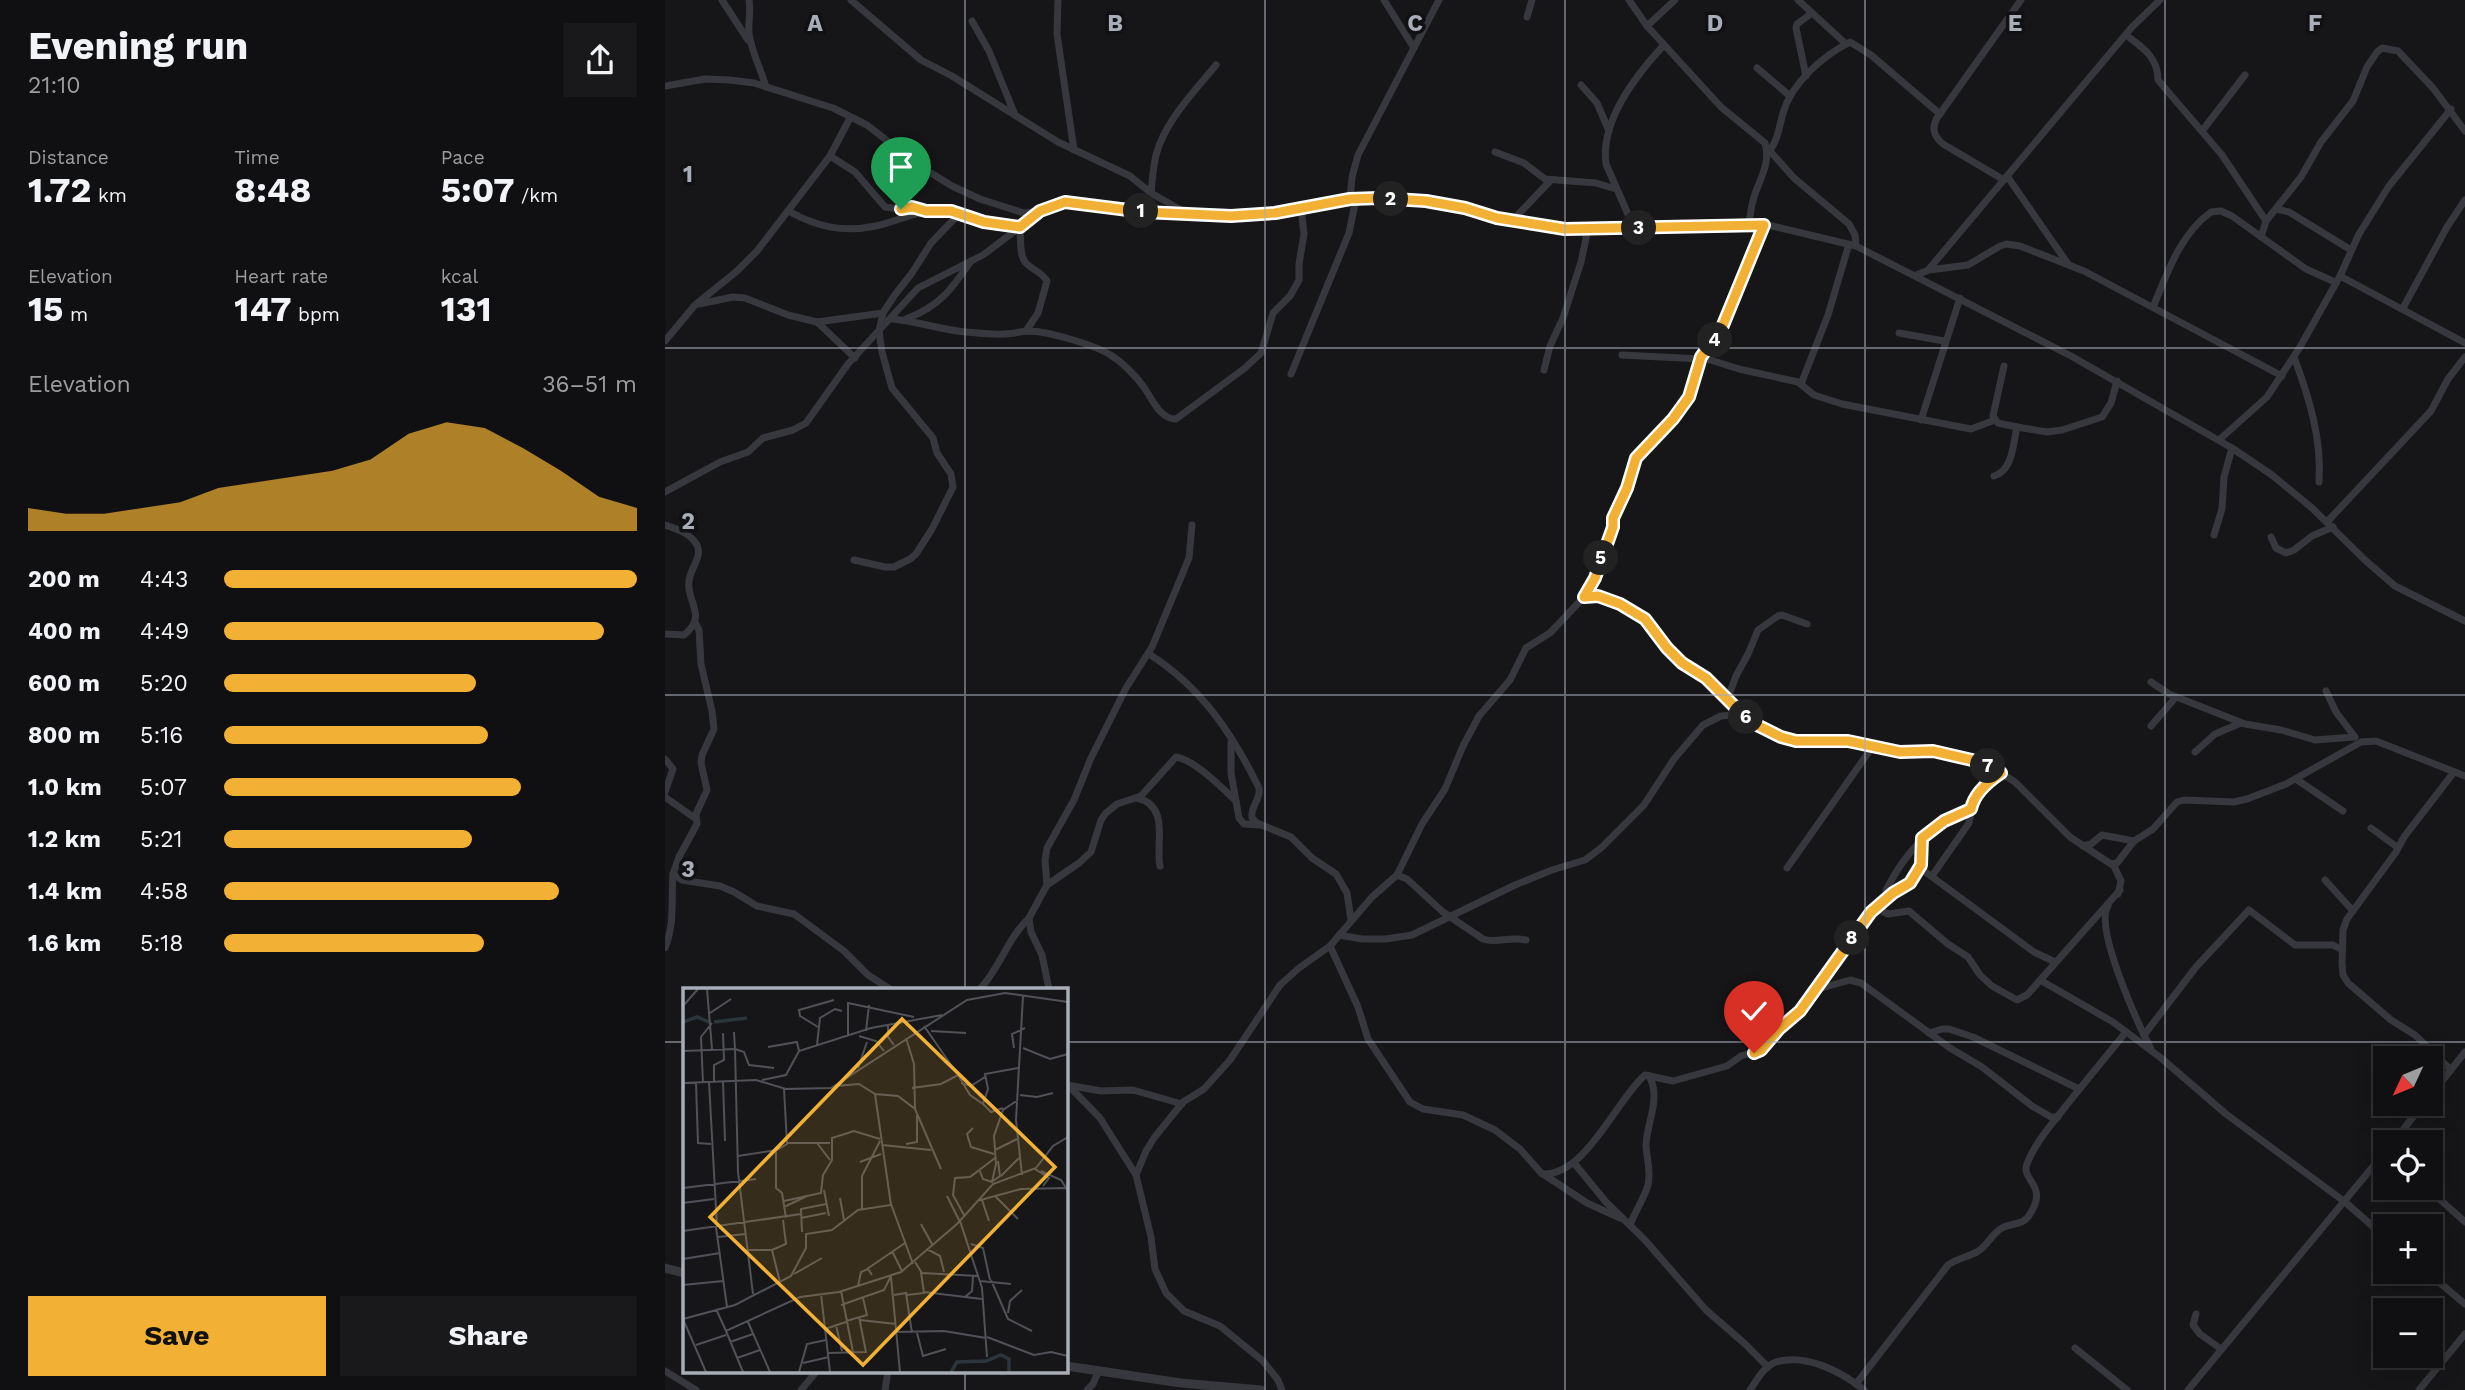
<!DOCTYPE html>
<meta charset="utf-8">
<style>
body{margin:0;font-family:"Work Sans",sans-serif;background:#19191b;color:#f1f3f6;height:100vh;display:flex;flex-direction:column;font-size:26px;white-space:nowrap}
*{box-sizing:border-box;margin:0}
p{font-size:23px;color:#9c9d9f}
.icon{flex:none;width:38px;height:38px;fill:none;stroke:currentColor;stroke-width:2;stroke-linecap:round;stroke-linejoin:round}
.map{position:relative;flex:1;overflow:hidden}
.details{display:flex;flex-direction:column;background:#101012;width:665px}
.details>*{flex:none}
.needle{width:46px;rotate:226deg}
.controls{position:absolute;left:1708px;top:1046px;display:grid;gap:14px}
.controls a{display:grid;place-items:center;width:70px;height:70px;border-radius:0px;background:#101012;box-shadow:0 4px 18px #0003,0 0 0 2px #303032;font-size:35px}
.pin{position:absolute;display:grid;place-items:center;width:60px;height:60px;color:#fff;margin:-72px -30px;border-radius:50% 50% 50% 0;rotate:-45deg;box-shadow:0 0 7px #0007}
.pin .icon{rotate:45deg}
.km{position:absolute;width:35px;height:35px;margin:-18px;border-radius:50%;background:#222;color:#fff;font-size:19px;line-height:35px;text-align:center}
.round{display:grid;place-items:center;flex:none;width:74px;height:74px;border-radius:0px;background:#19191b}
.overview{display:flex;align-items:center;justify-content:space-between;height:119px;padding:0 28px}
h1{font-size:38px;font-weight:700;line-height:52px}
.stats{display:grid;grid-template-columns:repeat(3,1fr);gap:10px;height:119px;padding:7px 28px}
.stats div{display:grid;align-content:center}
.stats b{font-size:35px;font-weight:700}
.stats small{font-size:19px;font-weight:400}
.stats p{font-size:19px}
.chart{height:196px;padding:14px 28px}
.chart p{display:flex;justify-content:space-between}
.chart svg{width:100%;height:126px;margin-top:7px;fill:#f2b134;opacity:.7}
.primary-button{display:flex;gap:14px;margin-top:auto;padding:14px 28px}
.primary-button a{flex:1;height:80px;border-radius:0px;background:#f2b134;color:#111;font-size:28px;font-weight:700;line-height:80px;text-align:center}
.primary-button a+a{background:#19191b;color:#f1f3f6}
ul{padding:0 28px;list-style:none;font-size:23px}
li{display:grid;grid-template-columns:112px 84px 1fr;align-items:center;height:52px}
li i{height:18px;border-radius:9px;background:#f2b134}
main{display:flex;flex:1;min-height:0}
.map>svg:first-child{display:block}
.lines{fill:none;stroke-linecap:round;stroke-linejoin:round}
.minor{stroke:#37383d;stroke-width:7}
.tertiary{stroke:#37383d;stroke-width:9}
.route-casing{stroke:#fff;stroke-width:14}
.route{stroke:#f2b134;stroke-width:9}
.grid{fill:none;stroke:#a8adb8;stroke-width:2;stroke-opacity:0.55}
.inset-river{fill:none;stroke:#2c353c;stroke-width:3.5}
.inset-road{fill:none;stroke:#505258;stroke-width:2}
.view{fill:#f2b134;fill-opacity:0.15;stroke:#f2b134;stroke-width:3.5}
.inset-edge{fill:none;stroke:#a8adb8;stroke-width:3.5}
.grid-label{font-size:23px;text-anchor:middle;font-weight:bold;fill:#a8adb8;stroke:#111113;stroke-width:7;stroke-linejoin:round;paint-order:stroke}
</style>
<main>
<section class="details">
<div class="overview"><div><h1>Evening run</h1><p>21:10</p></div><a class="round"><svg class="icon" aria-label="share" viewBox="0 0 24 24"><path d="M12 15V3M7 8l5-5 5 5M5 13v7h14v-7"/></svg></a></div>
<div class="stats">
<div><p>Distance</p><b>1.72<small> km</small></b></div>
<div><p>Time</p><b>8:48</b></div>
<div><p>Pace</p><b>5:07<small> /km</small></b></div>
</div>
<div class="stats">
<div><p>Elevation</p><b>15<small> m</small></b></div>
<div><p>Heart rate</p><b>147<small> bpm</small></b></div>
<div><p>kcal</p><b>131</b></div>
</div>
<div class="chart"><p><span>Elevation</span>36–51 m</p>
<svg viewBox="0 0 160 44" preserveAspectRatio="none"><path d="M0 44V36L10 38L20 38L30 36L40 34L50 29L60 27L70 25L80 23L90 19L100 10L110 6L120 8L130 15L140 23L150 32L160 36V44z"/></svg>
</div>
<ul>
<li><b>200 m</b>4:43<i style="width:100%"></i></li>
<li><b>400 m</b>4:49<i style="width:92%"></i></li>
<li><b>600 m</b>5:20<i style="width:61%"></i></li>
<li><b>800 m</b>5:16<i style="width:64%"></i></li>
<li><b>1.0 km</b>5:07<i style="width:72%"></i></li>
<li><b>1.2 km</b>5:21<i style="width:60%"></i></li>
<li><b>1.4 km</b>4:58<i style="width:81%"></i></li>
<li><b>1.6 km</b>5:18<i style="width:63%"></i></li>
</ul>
<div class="primary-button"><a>Save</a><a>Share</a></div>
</section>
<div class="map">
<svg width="1800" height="1390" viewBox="0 0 1800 1390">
<rect width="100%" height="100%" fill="#161618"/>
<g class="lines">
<g class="minor">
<path d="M57 0 83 40"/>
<path d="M84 0C86 12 83 22 84 33 86 51 96 69 101 87"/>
<path d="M186 0 256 60 287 76 393 142 465 176 486 193 523 214"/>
<path d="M393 0 392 34 409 150"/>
<path d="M719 0 749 48"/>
<path d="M964 0 982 26 1056 107 1100 143C1106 163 1095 178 1089 197 1086 206 1085 215 1084 225"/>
<path d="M1133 0 1181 44"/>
<path d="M862 17 867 0"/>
<path d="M307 21 324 51 350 115"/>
<path d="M982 26 1010 0"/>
<path d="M1461 35C1478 48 1493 57 1493 80L1557 155 1601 221"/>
<path d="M1092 68 1125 96"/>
<path d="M1141 76 1131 28 1132 24 1147 13"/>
<path d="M916 85 932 103 944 131"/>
<path d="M0 86 40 79 65 80 89 83 168 108 202 125 253 165 287 186 315 199 359 213 375 211 394 203 408 202 479 212 566 216 610 213 685 199 714 198 761 201 800 208 832 218 899 229 1099 224 1191 246 1406 356 1567 448 1607 475 1647 508 1701 561 1730 586 1800 621"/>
<path d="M1537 131 1580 75"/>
<path d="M1105 151 1129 178 1184 224 1190 235 1191 246"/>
<path d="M830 152 859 163 880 179 931 183 951 189"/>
<path d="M1102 154C1113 142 1114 127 1118 113 1127 82 1158 56 1185 42L1206 55 1275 114"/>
<path d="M165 156 190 172 220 207C234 210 247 206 260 211"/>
<path d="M1342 176 1403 264"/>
<path d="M1339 180 1278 144C1269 136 1266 129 1272 118L1356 0"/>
<path d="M486 193C487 181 488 168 491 155 500 121 529 92 551 65"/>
<path d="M685 199 687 177 693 155 774 0"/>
<path d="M1611 209 1624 212 1686 250"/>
<path d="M123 211C153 227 177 233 211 226 241 219 265 203 295 215"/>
<path d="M847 221 886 180"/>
<path d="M355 227C356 237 354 254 360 262 367 270 377 272 382 281L373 313 361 331"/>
<path d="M969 228 941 164C935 121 971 75 999 45"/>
<path d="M1596 237 1601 221 1636 177 1656 142 1688 101 1702 67 1712 52 1717 48 1733 51 1768 88 1800 131"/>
<path d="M1264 269 1467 27 1495 0"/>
<path d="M1251 275 1264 270 1303 265 1335 246 1342 244 1355 246 1419 271 1617 376"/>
<path d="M1675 276 1800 343"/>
<path d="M34 304 68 297 80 298 123 315 152 322 190 358"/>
<path d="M1488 307C1502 274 1515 234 1546 212L1556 211 1567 216 1641 269 1670 282"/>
<path d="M1738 308 1782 227 1800 200"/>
<path d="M227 319C252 321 276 330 301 332 313 333 326 335 339 334 348 334 356 331 365 331 385 332 431 345 447 356 458 363 471 376 478 386 487 398 494 419 511 419L580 368 596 353 608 313 625 296 634 280V264L639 234 636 208"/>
<path d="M241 319C275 306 286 290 306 261"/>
<path d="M152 322 218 313"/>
<path d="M1234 333 1279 341"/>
<path d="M0 341 30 305 72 271 92 251 165 156 185 118"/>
<path d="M957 355 1036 359"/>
<path d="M1036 357 1074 369 1133 382 1149 395 1177 404 1306 429 1330 420"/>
<path d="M1629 357C1644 397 1657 439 1654 482"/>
<path d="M1339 366 1328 416 1333 423 1352 427 1382 432 1397 430 1437 417 1446 403 1452 381"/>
<path d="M879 370 885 346 898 318 916 262 923 229"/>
<path d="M626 374 684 233 691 199"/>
<path d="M1136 384 1163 315 1184 244"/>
<path d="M1256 420 1295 298"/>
<path d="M1554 440 1602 397 1635 347 1675 276 1694 234 1724 186 1786 109"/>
<path d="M1329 476C1348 470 1348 444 1352 427"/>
<path d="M0 492 55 462 83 452 98 438 128 430 141 423 183 364 253 288 318 255 355 227"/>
<path d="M1662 522 1766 411 1783 379 1800 357"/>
<path d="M0 525C12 529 25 533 32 545 37 555 28 566 25 576 18 601 45 614 19 635L0 634"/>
<path d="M1549 535 1557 509 1559 477 1567 448"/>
<path d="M1606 537 1611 548 1621 553 1629 550 1647 536 1668 527"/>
<path d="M189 560 220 567H229L245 559 251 554 267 529 288 487 286 474 272 453 268 438 227 388 217 352 214 331 218 313 229 296 247 273 266 243 292 216 300 215 319 222 355 227 374 212"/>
<path d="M920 596 930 577 948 527V518L962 488 971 458 1008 419 1024 397 1036 357 1049 342 1071 299 1099 224"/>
<path d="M31 624 34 630 36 664 47 711 49 729 37 755 36 763 42 790 31 814 32 824 14 857 8 874 17 880 55 886 69 892 92 906 129 914 179 951 203 975 225 989"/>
<path d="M484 654C536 687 567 733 594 788 596 800 585 806 587 818L592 823 626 837 647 858 671 874 682 893 686 920"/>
<path d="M1486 682 1504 694 1580 724 1616 730 1650 740 1689 737"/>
<path d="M1661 691 1671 712 1690 737"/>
<path d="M1062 700 1071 676 1083 654 1093 630 1113 616 1117 615 1142 624"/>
<path d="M1486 726 1511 697"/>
<path d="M566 742V773L574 818 579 824 595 825"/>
<path d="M1530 752 1550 734 1576 723"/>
<path d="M0 759 8 769 0 792"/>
<path d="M1631 779 1678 811"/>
<path d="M0 797 31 819"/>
<path d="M472 798C506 806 490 845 495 866"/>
<path d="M1706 828 1732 847"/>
<path d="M1418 846 1426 844 1437 835 1469 841"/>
<path d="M1448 864 1456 881 1453 894"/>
<path d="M1122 868 1208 746"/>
<path d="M1255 868 1369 952 1390 962"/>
<path d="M732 875 742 879 778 912 818 939C831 944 844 936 861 940"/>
<path d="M1267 876 1304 823 1308 802 1326 779 1336 773"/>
<path d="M1660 880 1688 911"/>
<path d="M382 885 414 863 426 852 436 820 441 813 452 804 476 796 511 757C530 760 557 788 571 801"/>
<path d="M1221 890C1242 849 1265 827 1306 809"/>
<path d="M1443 906C1429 928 1473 1024 1486 1049"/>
<path d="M1211 908 1223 914 1244 911 1283 944 1303 957 1315 975 1327 986 1352 1000 1362 995 1455 890"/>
<path d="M674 935 697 939H721L747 935 850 885 887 870 920 860 936 848 979 805 1009 759 1038 725 1056 716 1077 714"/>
<path d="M665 946 693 1007 703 1039 745 1102 758 1109 798 1115 830 1130 855 1149 877 1174C921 1176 951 1100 980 1075L1008 1081 1062 1066 1076 1056 1096 1050 1114 1029 1129 1018 1153 989 1185 980 1196 983 1285 1048 1317 1067 1367 1106 1386 1117H1393"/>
<path d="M0 948C10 923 6 900 8 874"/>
<path d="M1375 980 1448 1022 1496 1058 1561 1114 1680 1202 1720 1237"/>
<path d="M1152 988 1206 912 1228 893 1245 883 1256 865 1257 838"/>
<path d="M315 989C335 968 342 939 364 918"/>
<path d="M384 989 377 955 366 932 364 918 382 885 380 860 382 848 409 800 426 758 461 688 487 647 524 558 527 525"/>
<path d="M1264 1033 1277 1029H1284L1308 1037 1414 1089"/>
<path d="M1479 1035 1531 967 1584 910 1630 945H1668L1677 950"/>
<path d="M1786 1070 1750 1035 1726 1020 1683 983 1678 975 1677 964 1678 930 1682 919 1731 852 1739 837 1789 772"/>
<path d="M402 1085 436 1091 468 1090 517 1104"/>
<path d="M405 1087 435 1118 471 1175"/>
<path d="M1766 1095 1800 1052"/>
<path d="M1728 1143 1758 1104"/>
<path d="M909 1163 941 1202 979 1239 1041 1310 1079 1343 1103 1367"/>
<path d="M878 1174 922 1203 955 1218"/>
<path d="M1762 1188 1800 1222"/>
<path d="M965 1225C970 1211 979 1199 983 1185 986 1172 982 1159 981 1146 981 1124 997 1098 984 1076"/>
<path d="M1762 1272 1800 1304"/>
<path d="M1531 1314 1528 1325 1535 1334 1556 1349"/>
<path d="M1410 1348 1462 1390"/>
<path d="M0 1371 31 1390"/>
<path d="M1191 1384 1283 1265C1292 1259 1302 1257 1312 1252 1323 1246 1327 1232 1339 1227 1347 1223 1357 1225 1363 1217 1386 1185 1355 1181 1362 1164 1369 1145 1384 1127 1397 1111 1418 1084 1440 1058 1461 1032"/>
<path d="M136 1390 152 1371"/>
<path d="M220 1390 223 1371"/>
<path d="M422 1390 428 1384 433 1372"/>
<path d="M617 1390 613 1380 598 1361 555 1326 519 1311 501 1293 490 1269 486 1237 471 1175 481 1151 489 1138 518 1102 539 1089 565 1060 615 985 634 968 665 946 707 897 732 875 757 824 780 789 798 746 814 716 845 680 861 648 885 633 919 597 934 596 955 604 980 619 1002 648 1017 663 1041 678 1068 707 1097 728 1131 741H1183L1229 751H1268L1307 760 1336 773 1350 782 1405 837 1446 864 1452 863 1469 841 1488 829 1512 802 1519 800 1569 802 1582 799 1621 784 1696 742 1711 741 1800 776"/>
<path d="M1085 1390C1092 1380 1099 1366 1111 1362 1141 1353 1177 1372 1199 1390"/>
<path d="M1523 1390 1720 1152"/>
<path d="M1754 1390 1800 1334"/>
</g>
<g class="tertiary">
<path d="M0 1268 19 1273"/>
<path d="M401 1366 516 1383 596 1390"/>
</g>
</g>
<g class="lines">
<defs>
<path id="route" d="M236 209 247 207 261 211H286L319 222 355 227 375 211 400 202 479 212 566 216 610 213 685 199 714 198 761 201 800 208 832 218 900 229 1099 225 1058 325 1036 357 1024 397 1008 419 971 458 962 488 948 518V527L930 578 919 597 933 596 955 604 980 619 1002 648 1017 663 1041 678 1084 721 1116 737 1131 741H1183L1235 752 1268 751 1307 760 1336 773C1324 781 1309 794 1306 809L1279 821 1257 838 1256 865 1245 883 1228 893 1206 912 1135 1011 1114 1029 1096 1050 1089 1053"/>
</defs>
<use href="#route" class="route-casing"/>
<use href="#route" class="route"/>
</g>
<path class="grid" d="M300 0V989M600 0V1390M900 0V1390M1200 0V1390M1500 0V1390M0 348H1800M0 695H1800M0 1042H19M401 1042H1800M300 1371V1390"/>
<g transform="translate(18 988)">
<rect width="385" height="385" fill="#161618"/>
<path class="inset-river" d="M0 34 14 29 26 34M31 34 64 30M268 384 274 374 303 373 318 367 326 371V384"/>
<path class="inset-road" d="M24 1 29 61M0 18 15 1M27 25 48 11M205 37V49L211 57M241 38 275 87M135 39 117 28 116 22 151 12M183 43 186 17M248 43 283 45M51 44 52 61 61 64 66 77 91 80M165 47V15L231 29M176 48 193 53 201 63M223 50 231 76 232 121M134 57 137 30 152 21 159 23M85 59 114 54 116 63M331 60 329 46 342 40M340 60 367 71 385 66M0 63 52 61 55 184 70 306M175 80 184 54M79 92 103 87 116 63 188 40 259 27M26 94 34 239M31 94V77L41 72 40 45M40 94 42 153M0 95 73 92 103 101 148 100 284 12 322 5 385 14M13 95 15 155 28 156M20 95 18 49 29 35M278 95 288 98 302 89M229 100 258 96 275 87 287 107 300 116M192 106 215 108 232 121 258 181M337 107 354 109 370 105M320 120 308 124 300 116 305 101 302 86 335 80M0 121V149M290 140 284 146 288 159 311 166M104 155H147M134 155 147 172M223 156 234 154V127M199 157 248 162M312 162 334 151M93 163V200L99 205 103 230M55 168 94 162 104 156 101 101M177 174 198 166M352 181 366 190 360 198M297 183 300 191 309 194 313 176 311 148 320 122 335 112M358 183 378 192 385 203M339 187 333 132 340 8M318 188 336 170M310 193 317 188 315 173M0 200 73 191M141 202 146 228M264 208 277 234M312 208 335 231M157 210 161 232M299 212 306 233M101 213 138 205 140 187 149 172V150L171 143 197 151M294 213 338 201 384 200M0 215 31 211M208 216 230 276M101 219 124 208M179 221V188L197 153M281 227 270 207 272 190 287 189 312 170M118 230 143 225M277 233 299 300 304 369M238 236 249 256M33 239 44 319M0 243 118 226M119 244 118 221 143 216M35 249 62 246M288 256 300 260 307 292M244 261 257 268 261 284M64 262H89L97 294M89 262 103 256 100 232M209 263 219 283M0 271 37 265M232 274 239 285 295 288M184 281 222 255M111 286 139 270M208 289 217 384M308 292 325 331 349 343M297 293 328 296M0 297 40 293M175 298 178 284 185 281 189 287M158 303 170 364M241 304 299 311M138 306 147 384M211 307 223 305 229 345M224 307 241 305 238 284M282 309 289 303 290 288M158 317 201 302 208 288M33 321 43 343 117 309 156 304 218 284 274 236 310 196 353 180 370 158 385 149M325 325 327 313 339 302M0 331 52 317 108 288 123 260V246L149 242 175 222 208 217 192 106 176 96 152 98M0 331 23 384M177 332 213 336M163 333 184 327 180 310M65 334 87 384M153 337 159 363M142 341 163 334M43 343 60 384M213 344 261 343 303 350M234 345 240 368 263 361M304 349 351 367 368 364 385 368M47 354 70 346M13 357 43 347M145 365 183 364 176 329M54 370 77 362M120 375 146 369M116 384 124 356 143 352"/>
<path class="view" d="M219 31 372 179 180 377 27 229Z"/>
<rect width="385" height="385" class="inset-edge"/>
</g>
<g class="grid-label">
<text x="150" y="31">A</text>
<text x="450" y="31">B</text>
<text x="750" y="31">C</text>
<text x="1050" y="31">D</text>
<text x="1350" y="31">E</text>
<text x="1650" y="31">F</text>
<text x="23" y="182">1</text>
<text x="23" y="529">2</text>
<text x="23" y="877">3</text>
</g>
</svg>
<div class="controls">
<a><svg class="needle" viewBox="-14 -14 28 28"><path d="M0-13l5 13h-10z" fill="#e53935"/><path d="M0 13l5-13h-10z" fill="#9c9d9f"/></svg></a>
<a><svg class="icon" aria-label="locate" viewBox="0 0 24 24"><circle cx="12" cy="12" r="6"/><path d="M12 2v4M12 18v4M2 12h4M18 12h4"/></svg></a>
<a>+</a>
<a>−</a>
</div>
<div class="pin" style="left:236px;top:209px;background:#1e9e55"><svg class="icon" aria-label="arrive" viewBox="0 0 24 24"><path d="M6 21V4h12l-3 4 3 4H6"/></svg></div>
<div class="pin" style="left:1089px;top:1053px;background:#d93025"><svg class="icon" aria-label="check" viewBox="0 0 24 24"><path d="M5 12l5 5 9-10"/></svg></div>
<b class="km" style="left:476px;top:211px">1</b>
<b class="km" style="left:726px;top:199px">2</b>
<b class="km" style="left:974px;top:228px">3</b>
<b class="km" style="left:1050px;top:340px">4</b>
<b class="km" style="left:936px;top:558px">5</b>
<b class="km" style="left:1081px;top:717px">6</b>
<b class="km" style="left:1323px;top:766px">7</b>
<b class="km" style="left:1187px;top:938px">8</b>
</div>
</main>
